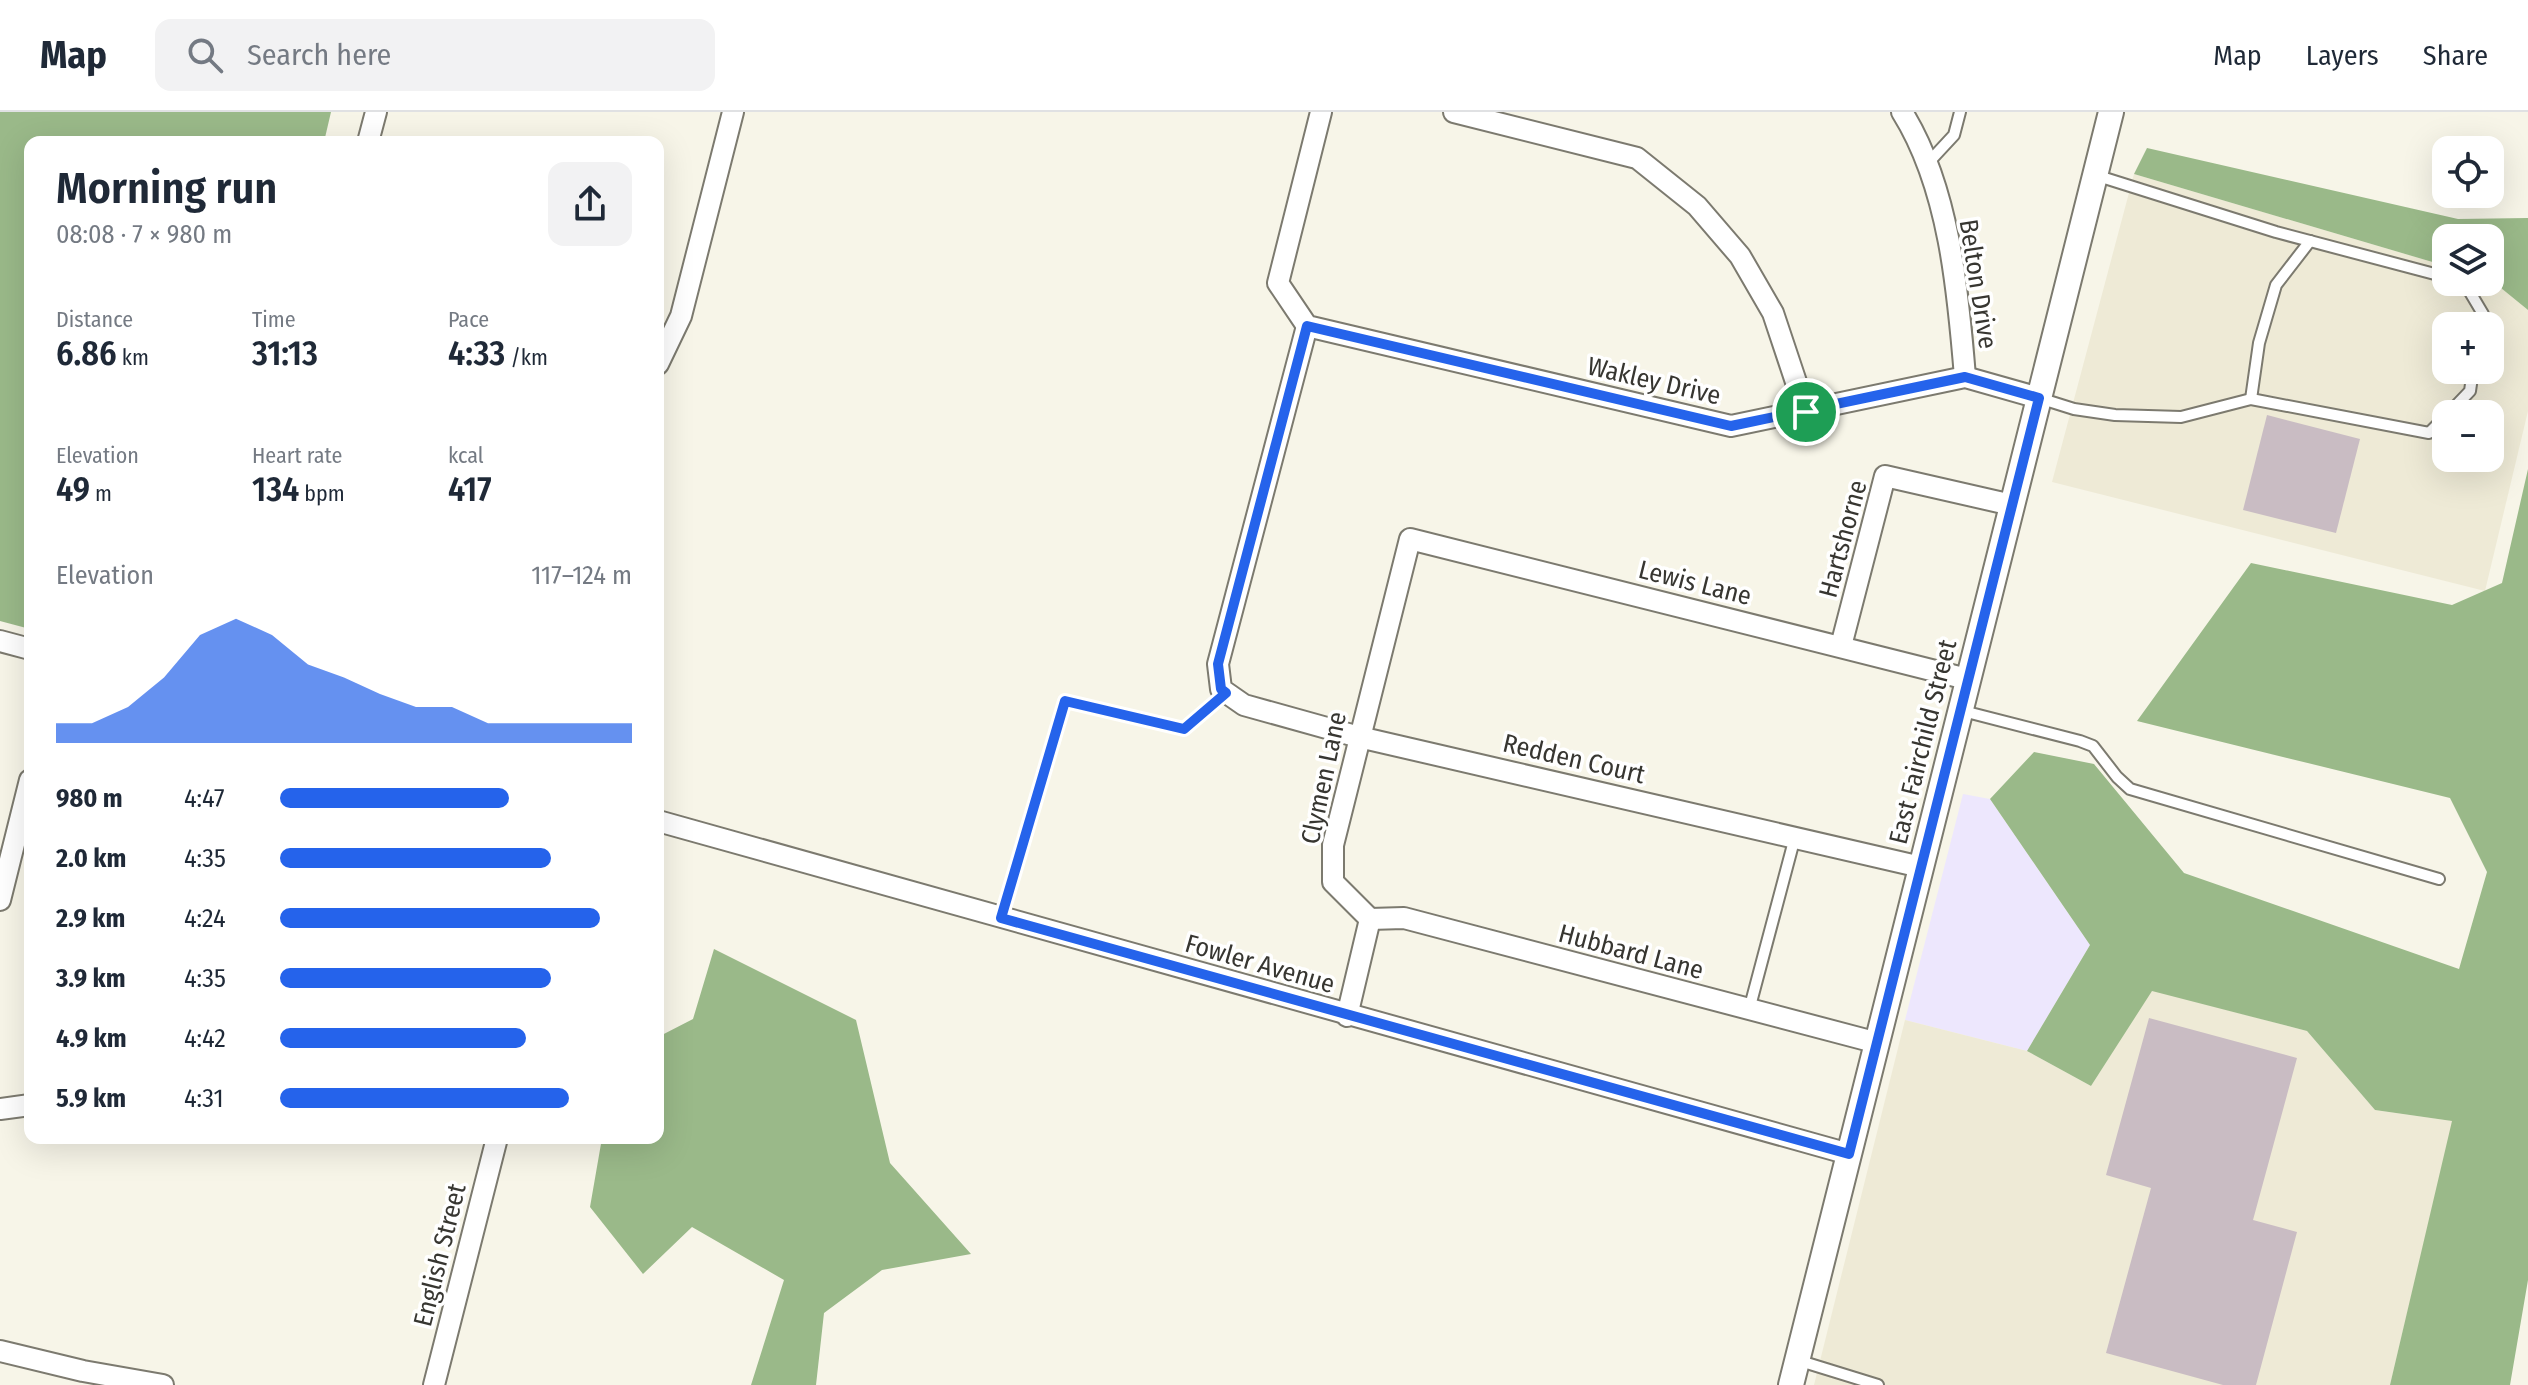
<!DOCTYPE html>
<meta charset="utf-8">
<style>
body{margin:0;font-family:"Fira Sans Condensed",sans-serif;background:#f2f2f3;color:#1f2937;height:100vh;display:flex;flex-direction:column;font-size:30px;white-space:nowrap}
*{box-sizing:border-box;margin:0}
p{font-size:26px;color:#747a83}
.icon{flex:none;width:44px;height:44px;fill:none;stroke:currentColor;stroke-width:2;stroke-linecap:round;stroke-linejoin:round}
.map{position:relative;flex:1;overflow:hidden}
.details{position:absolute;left:24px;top:24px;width:640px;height:1008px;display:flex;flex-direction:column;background:#fff;border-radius:16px;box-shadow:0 8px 32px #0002}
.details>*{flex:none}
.buttons{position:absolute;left:2432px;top:24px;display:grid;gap:16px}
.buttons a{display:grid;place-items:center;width:72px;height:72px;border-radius:16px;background:#fff;box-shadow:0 8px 32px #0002;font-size:40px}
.pin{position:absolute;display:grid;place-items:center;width:68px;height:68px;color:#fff;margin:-34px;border:4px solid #fff;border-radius:50%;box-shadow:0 2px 8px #0007}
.round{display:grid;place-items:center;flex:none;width:84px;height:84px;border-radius:16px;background:#f2f2f3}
.overview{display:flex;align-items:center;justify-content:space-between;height:136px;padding:0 32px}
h1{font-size:44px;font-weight:600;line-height:60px}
.figures{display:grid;grid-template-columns:repeat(3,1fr);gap:12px;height:136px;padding:8px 32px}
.figures div{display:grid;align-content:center}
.figures b{font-size:34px;font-weight:600}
.figures small{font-size:22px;font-weight:400}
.figures p{font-size:22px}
.chart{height:224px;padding:16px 32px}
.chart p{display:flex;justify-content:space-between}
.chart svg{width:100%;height:144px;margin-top:8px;fill:#2563eb;opacity:.7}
ul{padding:0 32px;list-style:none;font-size:26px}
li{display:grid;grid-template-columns:128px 96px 1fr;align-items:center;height:60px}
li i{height:20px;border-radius:10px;background:#2563eb}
header{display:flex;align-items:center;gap:48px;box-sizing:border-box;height:112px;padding:0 40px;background:#fff;border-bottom:2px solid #e0e1e3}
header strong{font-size:38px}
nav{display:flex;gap:44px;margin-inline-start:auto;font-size:28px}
.search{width:560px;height:72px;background:#f2f2f3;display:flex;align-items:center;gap:20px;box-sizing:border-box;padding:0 28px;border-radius:16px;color:#747a83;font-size:30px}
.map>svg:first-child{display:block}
.commercial{fill:#ede7fd}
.built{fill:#eeead6;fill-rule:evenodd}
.forest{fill:#9ab989}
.building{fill:#c9bcc3}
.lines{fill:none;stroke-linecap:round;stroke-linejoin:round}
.service-casing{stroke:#7c7a6f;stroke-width:14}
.minor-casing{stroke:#7c7a6f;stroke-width:24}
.tertiary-casing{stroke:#7c7a6f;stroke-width:28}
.service{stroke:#fff;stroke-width:10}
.minor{stroke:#fff;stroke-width:20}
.tertiary{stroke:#fff;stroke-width:24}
.route-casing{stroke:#fff;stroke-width:16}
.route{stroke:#2563eb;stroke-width:10}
.labels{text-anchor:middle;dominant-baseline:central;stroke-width:7;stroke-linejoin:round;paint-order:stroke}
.street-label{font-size:26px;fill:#373631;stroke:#fff}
</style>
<header>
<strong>Map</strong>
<div class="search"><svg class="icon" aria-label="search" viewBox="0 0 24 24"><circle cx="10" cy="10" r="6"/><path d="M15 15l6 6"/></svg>Search here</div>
<nav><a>Map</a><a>Layers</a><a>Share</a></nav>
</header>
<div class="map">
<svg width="2528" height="1273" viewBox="0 0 2528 1273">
<rect width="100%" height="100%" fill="#f7f5e8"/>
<path class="commercial" d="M1963 682 1990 687 2090 833 2027 939 1905 908Z"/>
<g class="built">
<path d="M2134 62 2446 154V170H2490V167L2492 168 2528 198V299L2485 479 2052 370ZM2446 214H2490V258H2446ZM2446 302H2490V346H2446Z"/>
<path d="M2152 878 2307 919 2375 998 2453 1009 2390 1273H1814L1905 908 2027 939 2091 974Z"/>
</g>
<g class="forest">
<path d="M0 0H331L324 30H30V517L0 509Z"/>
<path d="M2147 36 2458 107 2528 106V198L2490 167V126H2446V154L2134 62Z"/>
<path d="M2528 357V1168L2510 1273H2390L2452 1009 2375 998 2307 919 2152 879 2091 974 2027 939 2090 833 1990 687 2034 640 2094 652 2184 761 2459 857 2487 760 2450 686 2137 609 2251 451 2452 493 2502 471Z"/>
<path d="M714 837 856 908 890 1051 971 1142 882 1158 824 1201 816 1273H751L784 1168 692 1115 643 1162 590 1095 602 1026H658V925L693 907Z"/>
</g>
<g class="building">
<path d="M2267 303 2360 327 2336 421 2243 398Z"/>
<path d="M2149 906 2297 946 2253 1108 2297 1120 2256 1273H2223L2106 1241 2151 1076 2106 1063Z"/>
</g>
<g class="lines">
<defs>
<g id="service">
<path d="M1928 51 1954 23 1960 0"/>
<path d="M2095 63 2276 120 2446 165"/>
<path d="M2464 170 2483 202 2481 214"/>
<path d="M2039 286 2074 297 2115 303 2181 305 2251 287 2429 321 2446 304"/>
<path d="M2251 287 2259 231 2276 173 2310 129"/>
<path d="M2448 302 2470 279 2473 258"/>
<path d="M1959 598 2080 629 2093 634 2117 665 2130 677 2439 767"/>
<path d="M1001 806 1065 589 1184 617 1226 581"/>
<path d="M1749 898 1795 725"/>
<path d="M1797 1248 1878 1273"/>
</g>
<g id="minor">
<path d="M1321 0 1278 171 1307 214 1731 314 1965 265 2039 286"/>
<path d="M1454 0 1637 46 1697 94 1740 144 1773 201 1806 300"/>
<path d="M1902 0C1949 75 1958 178 1965 265"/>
<path d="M368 30 376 0"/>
<path d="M1307 214 1218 552 1221 577 1244 593 1359 625 1921 755"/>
<path d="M658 252 681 204 733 0"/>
<path d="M0 529 30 537"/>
<path d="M1841 534 1885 364 2012 393"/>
<path d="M658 709 1849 1042"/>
<path d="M0 788 30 668"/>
<path d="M1370 807 1404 806 1878 931"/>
<path d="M1347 904 1370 807 1333 770V733L1410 427 1967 567"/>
<path d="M0 997 30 993"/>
<path d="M0 1239 83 1259 163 1273"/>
<path d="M434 1273 497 1026"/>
</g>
<path id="tertiary" d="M1791 1273 2111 0"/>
</defs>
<use href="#service" class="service-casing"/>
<use href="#minor" class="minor-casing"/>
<use href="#tertiary" class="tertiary-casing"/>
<use href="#service" class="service"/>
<use href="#minor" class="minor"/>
<use href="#tertiary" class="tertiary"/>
</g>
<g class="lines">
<defs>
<path id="route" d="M1307 214 1731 314 1965 265 2039 286 1849 1042 1001 806 1065 589 1184 617 1226 581 1221 577 1218 552Z"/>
</defs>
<use href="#route" class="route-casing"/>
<use href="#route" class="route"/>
</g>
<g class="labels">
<g class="street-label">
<text transform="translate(1978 172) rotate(81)">Belton Drive</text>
<text transform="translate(1654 269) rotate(13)">Wakley Drive</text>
<text transform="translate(1843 427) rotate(-75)">Hartshorne</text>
<text transform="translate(1695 471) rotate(14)">Lewis Lane</text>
<text transform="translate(1923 630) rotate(-76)">East Fairchild Street</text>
<text transform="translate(1574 647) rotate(13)">Redden Court</text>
<text transform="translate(1324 666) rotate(-78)">Clymen Lane</text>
<text transform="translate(1631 840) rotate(15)">Hubbard Lane</text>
<text transform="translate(1260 852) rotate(16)">Fowler Avenue</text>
<text transform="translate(440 1143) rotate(-76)">English Street</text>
</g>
</g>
</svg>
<div class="buttons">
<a><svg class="icon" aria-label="locate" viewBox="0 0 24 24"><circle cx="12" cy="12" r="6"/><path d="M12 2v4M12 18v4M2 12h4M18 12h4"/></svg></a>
<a><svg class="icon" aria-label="layers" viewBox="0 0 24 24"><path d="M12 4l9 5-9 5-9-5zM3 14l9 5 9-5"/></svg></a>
<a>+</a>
<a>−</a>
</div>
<div class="pin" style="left:1806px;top:300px;background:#1e9e55"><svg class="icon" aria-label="arrive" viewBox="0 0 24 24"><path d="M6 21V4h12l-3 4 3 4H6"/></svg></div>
<section class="details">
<div class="overview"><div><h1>Morning run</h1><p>08:08 · 7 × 980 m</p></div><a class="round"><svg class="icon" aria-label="share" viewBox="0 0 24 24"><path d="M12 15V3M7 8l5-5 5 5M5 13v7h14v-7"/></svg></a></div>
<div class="figures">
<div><p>Distance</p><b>6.86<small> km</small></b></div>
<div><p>Time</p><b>31:13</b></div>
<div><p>Pace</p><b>4:33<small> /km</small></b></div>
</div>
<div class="figures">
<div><p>Elevation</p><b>49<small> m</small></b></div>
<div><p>Heart rate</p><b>134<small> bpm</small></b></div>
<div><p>kcal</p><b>417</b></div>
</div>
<div class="chart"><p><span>Elevation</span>117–124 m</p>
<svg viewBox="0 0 160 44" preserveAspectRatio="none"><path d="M0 44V38L10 38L20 33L30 24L40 11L50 6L60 11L70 20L80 24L90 29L100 33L110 33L120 38L130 38L140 38L150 38L160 38V44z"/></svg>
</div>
<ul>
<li><b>980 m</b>4:47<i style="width:65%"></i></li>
<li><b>2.0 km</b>4:35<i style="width:77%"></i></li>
<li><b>2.9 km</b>4:24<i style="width:91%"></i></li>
<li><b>3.9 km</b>4:35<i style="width:77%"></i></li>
<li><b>4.9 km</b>4:42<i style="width:70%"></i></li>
<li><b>5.9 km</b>4:31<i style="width:82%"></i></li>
</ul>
</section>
</div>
